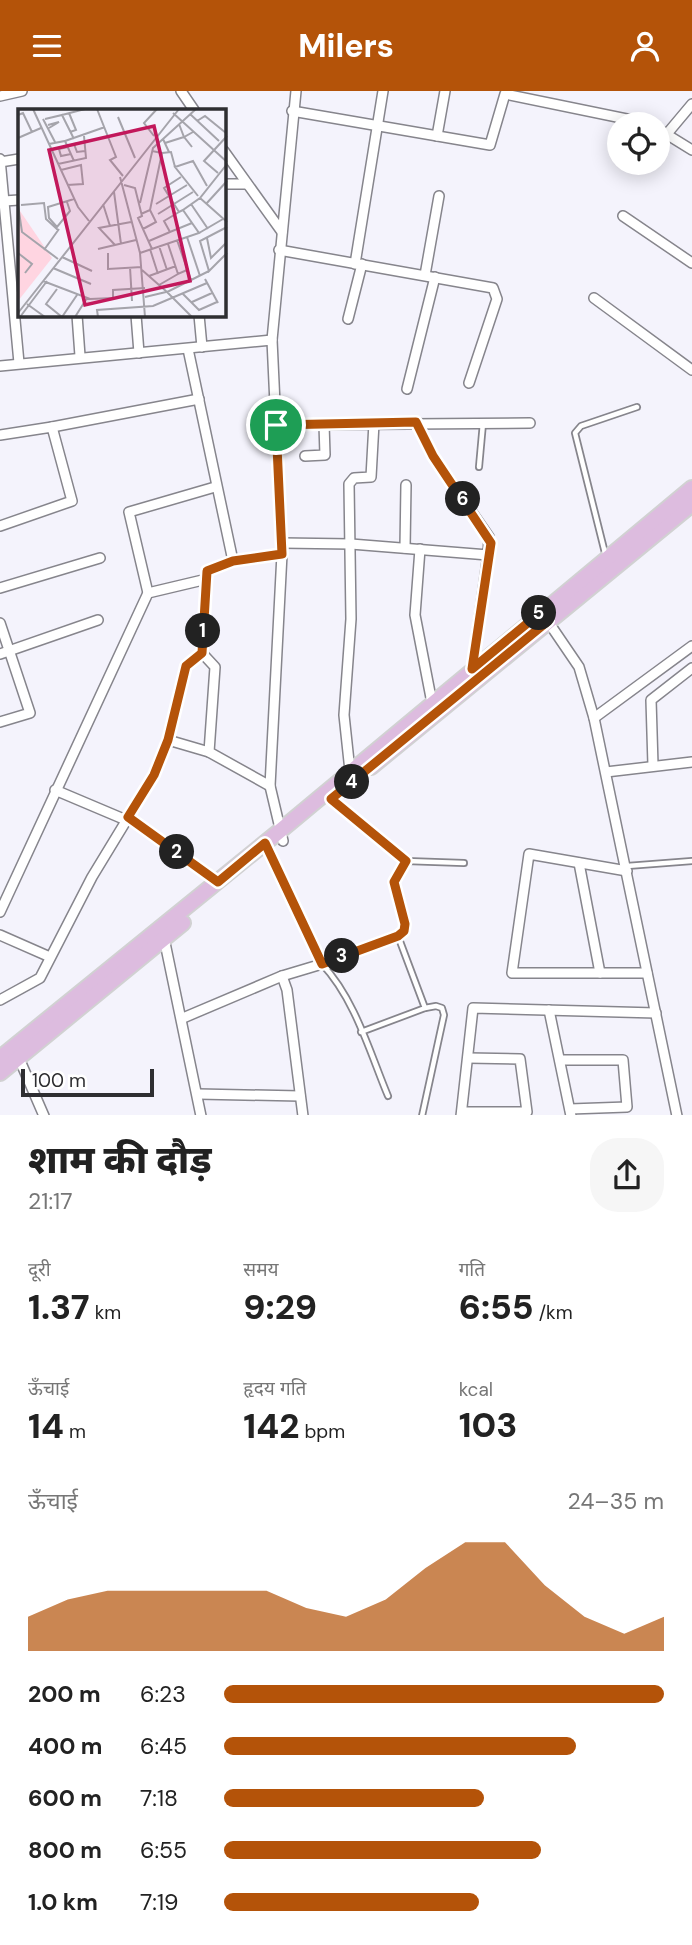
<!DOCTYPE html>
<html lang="hi">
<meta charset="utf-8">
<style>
body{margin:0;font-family:"DM Sans","Noto Sans Devanagari",sans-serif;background:#f6f6f6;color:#222;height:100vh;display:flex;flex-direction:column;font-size:26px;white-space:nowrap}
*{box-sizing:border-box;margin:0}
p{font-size:23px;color:#767676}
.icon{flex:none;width:38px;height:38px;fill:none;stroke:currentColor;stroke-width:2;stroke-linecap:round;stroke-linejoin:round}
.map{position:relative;height:1024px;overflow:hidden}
.side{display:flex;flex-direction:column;background:#fff;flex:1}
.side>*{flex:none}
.fabs{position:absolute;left:607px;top:21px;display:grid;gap:14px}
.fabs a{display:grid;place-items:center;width:63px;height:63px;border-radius:50%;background:#fff;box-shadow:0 4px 18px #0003;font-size:35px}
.scale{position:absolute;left:21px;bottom:18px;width:133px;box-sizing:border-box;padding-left:7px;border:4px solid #2e2e31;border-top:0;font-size:19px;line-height:24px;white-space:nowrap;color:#2e2e31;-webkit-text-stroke:5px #fff;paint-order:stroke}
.pin{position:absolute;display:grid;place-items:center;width:60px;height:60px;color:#fff;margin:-30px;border:4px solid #fff;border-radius:50%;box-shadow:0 2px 7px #0007}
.km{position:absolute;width:35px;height:35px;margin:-18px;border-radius:50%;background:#222;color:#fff;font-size:19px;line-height:35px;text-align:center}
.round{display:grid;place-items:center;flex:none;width:74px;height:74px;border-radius:28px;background:#f6f6f6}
.headline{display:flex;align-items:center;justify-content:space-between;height:119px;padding:0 28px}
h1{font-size:38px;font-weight:800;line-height:52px}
.figures{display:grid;grid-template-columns:repeat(3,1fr);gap:10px;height:119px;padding:7px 28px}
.figures div{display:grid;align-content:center}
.figures b{font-size:35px;font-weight:800}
.figures small{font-size:19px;font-weight:400}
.figures p{font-size:19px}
.chart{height:196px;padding:14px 28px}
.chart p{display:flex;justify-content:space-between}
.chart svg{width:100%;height:126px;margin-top:7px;fill:#b45309;opacity:.7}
ul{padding:0 28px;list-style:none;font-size:23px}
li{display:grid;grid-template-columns:112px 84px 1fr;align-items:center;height:52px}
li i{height:18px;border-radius:9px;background:#b45309}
header{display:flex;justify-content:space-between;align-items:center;height:91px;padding:0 28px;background:#b45309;color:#fff;font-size:32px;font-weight:800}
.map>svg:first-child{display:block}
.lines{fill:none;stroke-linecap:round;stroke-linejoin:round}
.lane-casing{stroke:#86858c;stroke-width:8}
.street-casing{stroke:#86858c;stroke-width:12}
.primary-casing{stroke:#d1d1d2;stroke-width:18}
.lane{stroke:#fff;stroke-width:4.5}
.street{stroke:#fff;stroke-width:9}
.primary{stroke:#ddbcdf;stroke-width:14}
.route-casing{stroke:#fff;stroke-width:14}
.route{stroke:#b45309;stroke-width:9}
.inset-road{fill:none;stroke:#a5a4ab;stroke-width:2}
.view{fill:#c2185b;fill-opacity:0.15;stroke:#c2185b;stroke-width:3.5}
.inset-edge{fill:none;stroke:#2e2e31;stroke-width:3.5}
</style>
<header><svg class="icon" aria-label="menu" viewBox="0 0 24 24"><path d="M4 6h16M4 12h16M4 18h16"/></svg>Milers<svg class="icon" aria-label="person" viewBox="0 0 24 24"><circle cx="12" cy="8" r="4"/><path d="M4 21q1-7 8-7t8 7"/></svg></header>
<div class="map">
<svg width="692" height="1025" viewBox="0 0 692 1025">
<rect width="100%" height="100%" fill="#f4f3fc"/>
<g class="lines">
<defs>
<g id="lane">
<path d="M479 376 483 332"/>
<path d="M606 466 575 342 581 335 637 316"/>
<path d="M331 708 406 770 464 772"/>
<path d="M627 775 692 770"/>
<path d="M398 845 404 840 405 833 393 791 406 770"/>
<path d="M361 941 425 917 398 845 322 873C355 908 370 962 388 1005"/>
<path d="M422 1025 444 924 442 917 436 915 425 917"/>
</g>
<g id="street">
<path d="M181 0 194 19"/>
<path d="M0 5 22 0"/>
<path d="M292 20 490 54 505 3 651 33"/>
<path d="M658 38 692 59"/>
<path d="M666 44 692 13"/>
<path d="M437 45 445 0"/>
<path d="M224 60 282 141"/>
<path d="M0 68 19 272"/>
<path d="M0 71 19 68"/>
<path d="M224 93H247"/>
<path d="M4 110 19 109"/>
<path d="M623 125 692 172"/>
<path d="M279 159 493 197 497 208 469 292"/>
<path d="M355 173 383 0"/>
<path d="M425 184 439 105"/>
<path d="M594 207 692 279"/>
<path d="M77 224 80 265"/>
<path d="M136 224 139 262"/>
<path d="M199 224 202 256"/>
<path d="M348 228 362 173"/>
<path d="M188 258 233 470 207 480 202 562 215 576 209 661 270 695"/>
<path d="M0 275 272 249"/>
<path d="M407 298 435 186"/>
<path d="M276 334 530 332"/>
<path d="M52 336 199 308"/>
<path d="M0 344 52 336 72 410 0 435"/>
<path d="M305 365 325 364 324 333"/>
<path d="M282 452 351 453 488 464 489 446 433 365 417 331"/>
<path d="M405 457 406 394"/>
<path d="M420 458 415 524 432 612"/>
<path d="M233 470 282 463"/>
<path d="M0 497 100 467"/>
<path d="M148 502 129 421 215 396"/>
<path d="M547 529 579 576 594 627 677 1025"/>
<path d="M0 532 30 622 0 631"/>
<path d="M0 563 98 529"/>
<path d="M472 578 488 464"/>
<path d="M594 627 692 555"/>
<path d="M168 649 209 661"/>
<path d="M653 674 651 609 692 577"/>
<path d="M350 680 344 624 351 528 349 393 354 387 371 386 374 332"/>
<path d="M606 681 692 671"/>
<path d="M55 699 126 729"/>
<path d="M128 726 218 791"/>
<path d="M283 750 270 695 282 463 272 249 296 0"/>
<path d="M265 752 322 873 282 885 287 899 303 1025"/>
<path d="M579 772 600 882"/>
<path d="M627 780 529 763 512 882H647"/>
<path d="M0 821 148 502 207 488"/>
<path d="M0 844 50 866"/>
<path d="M164 847 201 1025"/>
<path d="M0 909 40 887 92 786 154 684 168 649 186 575 202 562"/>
<path d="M549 919 571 1025"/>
<path d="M183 927 282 885"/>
<path d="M18 965 44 1025"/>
<path d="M560 969H623L627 1016 570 1018"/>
<path d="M198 1003 300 1005"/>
<path d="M462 1021H527L520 968 468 967"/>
<path d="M461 1025 473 917 656 922"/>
</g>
<g id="primary">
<path d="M371 676 692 413"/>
<path d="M0 967 281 739 692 397"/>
<path d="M0 982 183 832"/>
</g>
</defs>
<use href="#lane" class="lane-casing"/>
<use href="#street" class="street-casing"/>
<use href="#primary" class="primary-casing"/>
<use href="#lane" class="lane"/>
<use href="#street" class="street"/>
<use href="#primary" class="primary"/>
</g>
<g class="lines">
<defs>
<path id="route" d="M416 331 433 365 491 452 472 578 541 521 548 530 331 708 406 770 394 791 405 833 404 840 398 845 322 873 265 752 218 791 128 726 154 684 168 649 186 575 202 562 207 480 233 470 282 463 276 334Z"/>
</defs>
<use href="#route" class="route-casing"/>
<use href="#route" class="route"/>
</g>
<g transform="translate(18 18)">
<rect width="208" height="208" fill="#f4f3fc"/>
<path d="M0 99 34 149 0 192Z" fill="#ffd5e1"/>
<path class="inset-road" d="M15 0 60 98 71 112M79 0 98 48 92 51 105 67M51 4 58 21 52 23M155 4 209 53M172 5 201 32M0 6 5 4 14 23M44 6 67 0M100 8 117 49M25 10 37 33M27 10 44 6 56 30M179 12 187 7 208 24M161 15 166 28 175 23M30 16 41 13 31 19M136 27 126 14 139 0M0 29 23 19M47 32 87 18M66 33 56 35 59 43 67 42M147 34 166 28 174 38M31 35 47 32 56 52M50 38 41 40 43 47 53 45M151 43 145 30 178 0M144 44 153 43 157 58M40 55 68 49 66 27M43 61 63 56 65 75 49 76M200 64 186 52 209 27M102 68 122 144 127 208M163 68 146 79 161 103 165 101M106 76 117 79 124 107 120 109 134 140M96 83 103 135M180 87 157 58 175 52 189 77M182 89 209 113M49 93 52 102 39 118 31 109 30 98 56 90M122 94 135 39 145 30M85 95 92 117M138 95 169 76M173 95 190 120M188 95 209 72M0 96 4 123 40 150M3 96 26 94 28 110 40 121M161 103 146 112 152 123 174 114M123 105 132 101 144 44 134 42M140 105 175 83M209 118 182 132 191 162 209 144M125 120 138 113 132 101M181 124 205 110M169 128 182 167M189 129 193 149 208 134M159 131 173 171M131 132 152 123M150 135 160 165 169 161M97 136 81 119 113 113M141 137 149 161M80 140 118 131M132 140 140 165M26 141 41 120M0 144 14 155 7 164M90 144V160L124 158M122 144 181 124 165 101 182 89 209 55M44 148 74 162M112 158 114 192M35 159 73 175M124 161 149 183M131 167 158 157M187 170 200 194M25 172 72 190 95 189V181L127 179M141 176 160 165M39 180 28 195 44 208 59 186M165 185 181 201 199 193M127 188 148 183M174 193 194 184M9 195 27 208M0 204 161 0M2 208 29 172M57 208 69 189M80 208 79 201 135 197 189 174M174 208 149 183 191 162"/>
<path class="view" d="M136 17 172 172 67 196 31 41Z"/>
<rect width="208" height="208" class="inset-edge"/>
</g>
</svg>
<div class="fabs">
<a><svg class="icon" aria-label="locate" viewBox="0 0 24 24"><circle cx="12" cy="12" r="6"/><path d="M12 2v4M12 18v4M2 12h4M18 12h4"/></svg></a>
</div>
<div class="scale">100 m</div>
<div class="pin" style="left:276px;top:334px;background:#1e9e55"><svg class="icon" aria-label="arrive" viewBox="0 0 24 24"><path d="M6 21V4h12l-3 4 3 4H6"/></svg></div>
<b class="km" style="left:203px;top:540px">1</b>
<b class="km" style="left:177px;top:761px">2</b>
<b class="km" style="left:342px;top:865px">3</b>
<b class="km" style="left:352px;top:691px">4</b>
<b class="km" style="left:539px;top:522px">5</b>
<b class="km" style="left:463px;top:408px">6</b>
</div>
<section class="side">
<div class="headline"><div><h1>शाम की दौड़</h1><p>21:17</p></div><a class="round"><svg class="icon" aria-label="share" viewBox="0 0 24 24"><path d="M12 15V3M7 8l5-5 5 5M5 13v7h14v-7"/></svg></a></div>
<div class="figures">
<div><p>दूरी</p><b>1.37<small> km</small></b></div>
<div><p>समय</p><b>9:29</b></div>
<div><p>गति</p><b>6:55<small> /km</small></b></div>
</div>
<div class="figures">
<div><p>ऊँचाई</p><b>14<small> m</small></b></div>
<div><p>हृदय गति</p><b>142<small> bpm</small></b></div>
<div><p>kcal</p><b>103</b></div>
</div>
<div class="chart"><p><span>ऊँचाई</span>24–35 m</p>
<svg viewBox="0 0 160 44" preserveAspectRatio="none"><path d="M0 44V32L10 26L20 23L30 23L40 23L50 23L60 23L70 29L80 32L90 26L100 15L110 6L120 6L130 21L140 32L150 38L160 32V44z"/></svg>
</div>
<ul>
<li><b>200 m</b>6:23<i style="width:100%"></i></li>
<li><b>400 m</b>6:45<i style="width:80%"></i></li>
<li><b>600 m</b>7:18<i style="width:59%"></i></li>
<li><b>800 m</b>6:55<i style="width:72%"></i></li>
<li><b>1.0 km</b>7:19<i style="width:58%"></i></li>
</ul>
</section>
